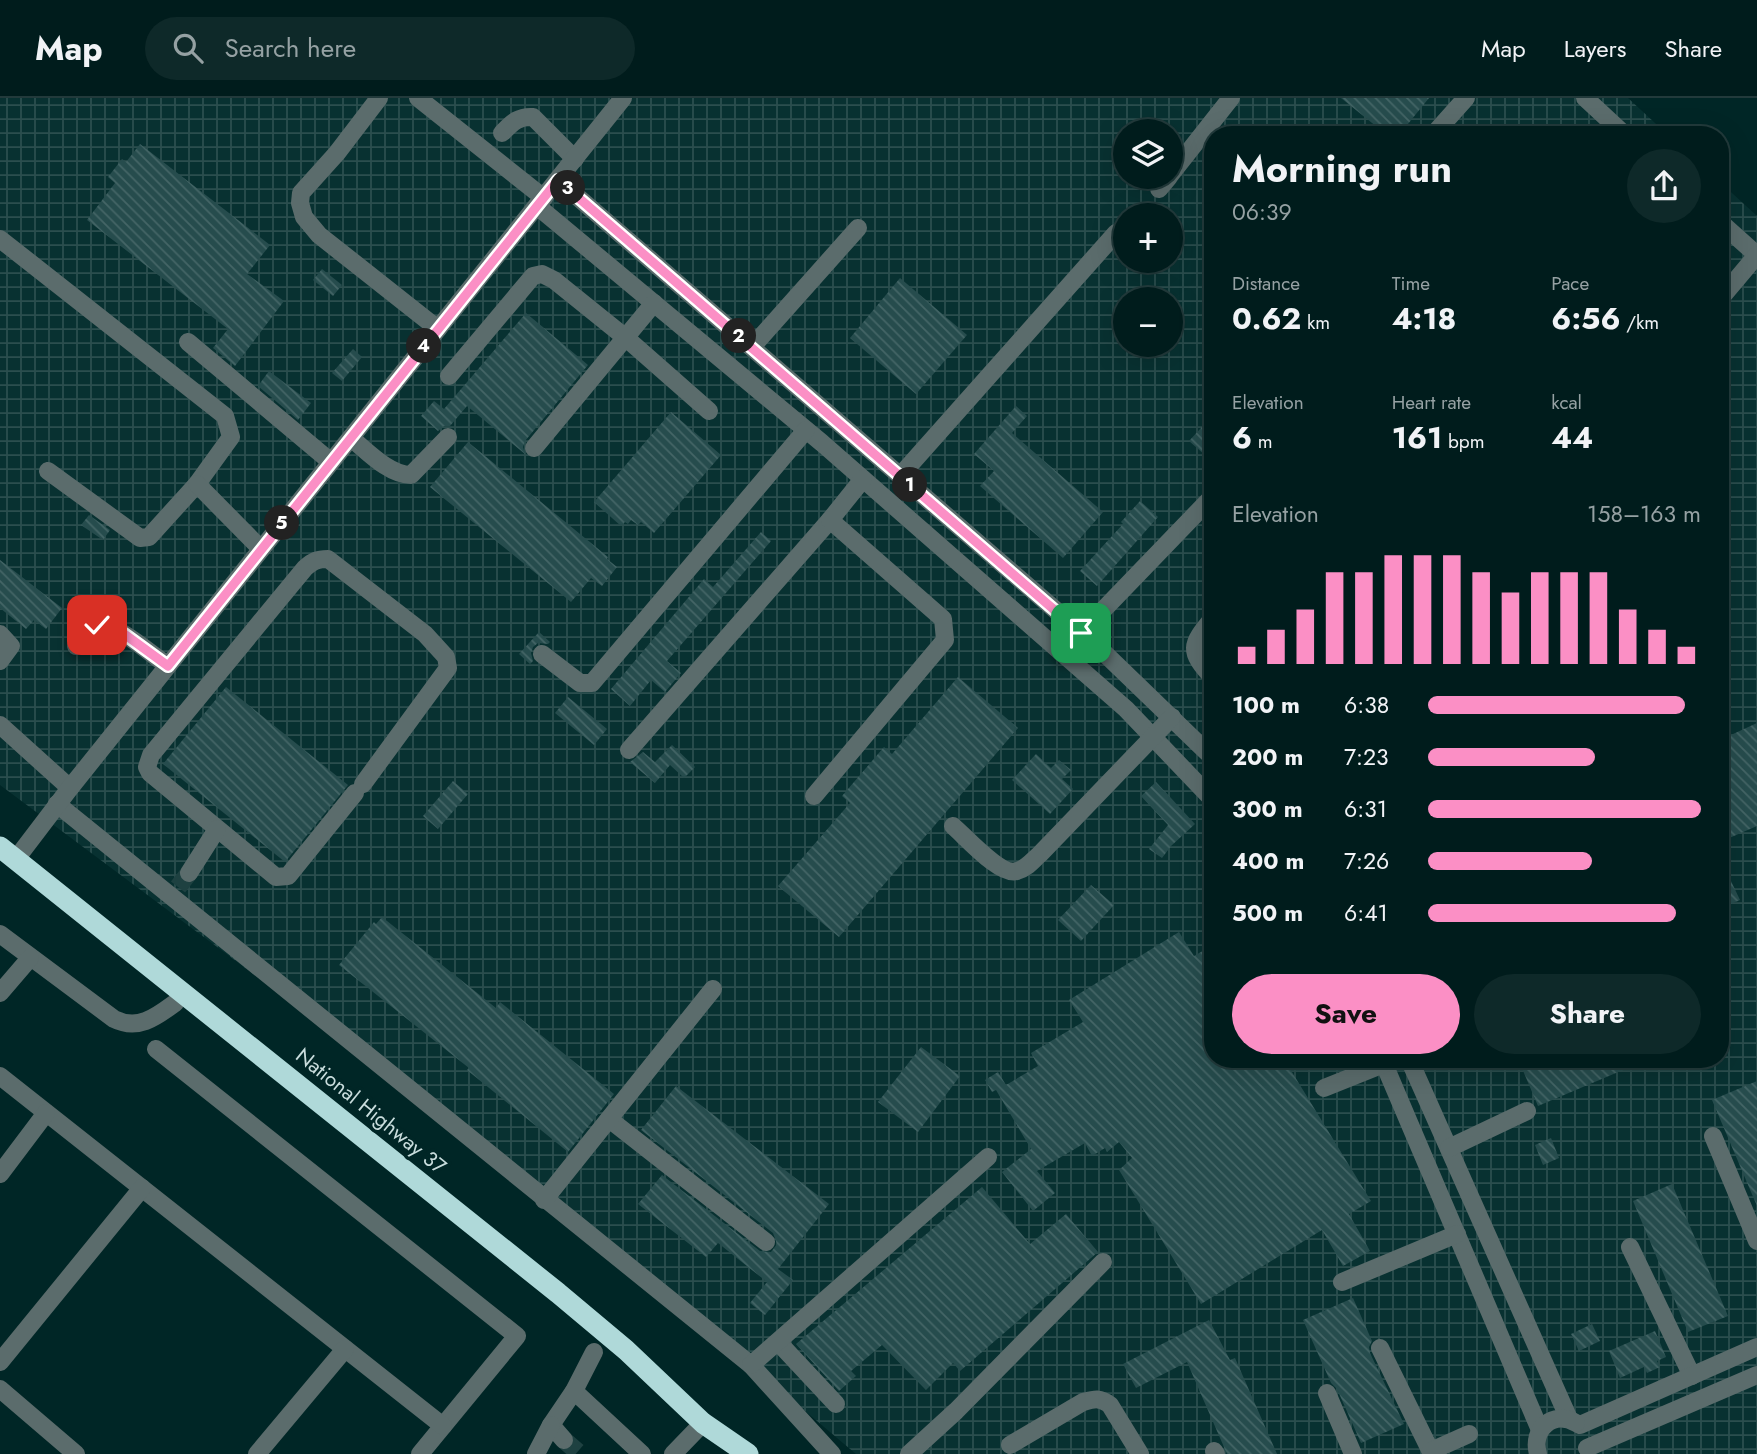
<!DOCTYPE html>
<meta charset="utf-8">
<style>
body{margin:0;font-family:Jost,sans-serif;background:#0e2929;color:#f1f3f6;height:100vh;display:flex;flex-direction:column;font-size:26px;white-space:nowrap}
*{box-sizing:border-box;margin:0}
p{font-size:23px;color:#95a1a3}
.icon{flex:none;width:38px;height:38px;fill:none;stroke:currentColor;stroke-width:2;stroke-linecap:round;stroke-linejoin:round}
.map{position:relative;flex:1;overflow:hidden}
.side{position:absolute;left:1204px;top:28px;width:525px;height:942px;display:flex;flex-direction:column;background:#001c1c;border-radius:28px;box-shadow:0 7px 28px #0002,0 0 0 2px #223a3b}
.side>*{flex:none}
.controls{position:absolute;left:1113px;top:21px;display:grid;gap:14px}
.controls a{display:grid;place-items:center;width:70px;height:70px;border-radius:50%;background:#001c1c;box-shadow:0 7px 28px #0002,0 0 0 2px #223a3b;font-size:35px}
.pin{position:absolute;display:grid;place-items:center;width:60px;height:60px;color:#fff;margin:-30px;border-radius:14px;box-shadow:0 4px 10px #0006}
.km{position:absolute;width:35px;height:35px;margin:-18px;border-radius:50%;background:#222;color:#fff;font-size:19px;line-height:35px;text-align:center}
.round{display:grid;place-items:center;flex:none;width:74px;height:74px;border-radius:37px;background:#0e2929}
.overview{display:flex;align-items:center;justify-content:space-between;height:119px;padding:0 28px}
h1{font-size:38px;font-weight:700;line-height:52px}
.stats{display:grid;grid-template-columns:repeat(3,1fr);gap:10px;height:119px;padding:7px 28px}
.stats div{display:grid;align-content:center}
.stats b{font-size:30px;font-weight:700}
.stats small{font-size:19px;font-weight:400}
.stats p{font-size:19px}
.chart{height:196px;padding:14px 28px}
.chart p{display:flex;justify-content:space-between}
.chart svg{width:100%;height:126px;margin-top:7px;stroke:#fb8fc5;stroke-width:6}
.action{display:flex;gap:14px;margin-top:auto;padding:14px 28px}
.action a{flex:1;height:80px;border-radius:42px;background:#fb8fc5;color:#111;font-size:28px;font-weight:700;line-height:80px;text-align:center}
.action a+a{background:#0e2929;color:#f1f3f6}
ul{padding:0 28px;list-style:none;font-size:23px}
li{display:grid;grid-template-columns:112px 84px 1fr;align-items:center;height:52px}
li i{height:18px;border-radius:9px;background:#fb8fc5}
header{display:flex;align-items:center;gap:42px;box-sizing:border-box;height:98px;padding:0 35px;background:#001c1c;border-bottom:2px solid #223a3b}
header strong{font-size:33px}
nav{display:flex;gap:38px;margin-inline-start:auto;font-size:24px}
.search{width:490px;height:63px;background:#0e2929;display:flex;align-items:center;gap:18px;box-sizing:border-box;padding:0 24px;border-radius:38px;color:#95a1a3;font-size:26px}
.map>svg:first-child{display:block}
.industrial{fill:url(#industrial-grid);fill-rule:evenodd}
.building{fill:url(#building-back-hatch)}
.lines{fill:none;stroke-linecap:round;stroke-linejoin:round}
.minor-tunnel{stroke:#1e4141;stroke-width:18;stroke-dasharray:18 9;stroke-linecap:butt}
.minor{stroke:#5b6c6c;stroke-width:18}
.highway{stroke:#afd9d9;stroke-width:21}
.route-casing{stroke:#fff;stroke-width:14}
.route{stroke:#fb8fc5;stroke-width:9}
.labels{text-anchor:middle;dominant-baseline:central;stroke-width:7;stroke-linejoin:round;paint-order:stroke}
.street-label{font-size:21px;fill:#c9dddd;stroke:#002626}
</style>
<header>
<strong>Map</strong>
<div class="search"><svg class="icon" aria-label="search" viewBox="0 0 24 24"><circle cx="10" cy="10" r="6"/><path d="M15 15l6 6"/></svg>Search here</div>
<nav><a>Map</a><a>Layers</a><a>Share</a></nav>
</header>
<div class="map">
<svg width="1757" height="1356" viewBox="0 0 1757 1356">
<defs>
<pattern id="industrial-grid" width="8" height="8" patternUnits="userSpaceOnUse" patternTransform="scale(1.75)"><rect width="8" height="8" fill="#083131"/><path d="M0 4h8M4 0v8" fill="none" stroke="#2b4e4e"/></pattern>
<pattern id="building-back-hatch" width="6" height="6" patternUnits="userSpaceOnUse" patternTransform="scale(1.75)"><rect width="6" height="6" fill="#264c4d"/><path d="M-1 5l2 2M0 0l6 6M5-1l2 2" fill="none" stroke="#446566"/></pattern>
</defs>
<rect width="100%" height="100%" fill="#002626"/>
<path class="industrial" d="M0 0H1628L1668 37H1213V961H1720V84L1757 118V1356H856L547 1095 0 687ZM1125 33H1171V79H1125ZM1125 117H1171V163H1125ZM1125 201H1171V247H1125Z"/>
<g class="building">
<path d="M1341 0H1429L1399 37H1387Z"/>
<path d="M140 46 270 147 247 176 284 203 235 268 213 250 228 231 87 122 115 85 108 79 122 61 126 64Z"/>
<path d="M322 171 342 187 333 198 313 182Z"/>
<path d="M900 180 967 237 916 296 850 240Z"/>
<path d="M526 215 588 267 525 343 523 349 525 356 467 308 450 328H444L438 333 421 318 434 303 444 311Z"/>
<path d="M353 251 362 259 342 283 332 275Z"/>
<path d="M269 273 311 305 298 322 258 288Z"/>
<path d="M1016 308 1027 318 1012 335 1103 414 1063 460 980 388 994 373 974 356Z"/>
<path d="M671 314 721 357 654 435 641 424 638 427 631 422 628 426 625 424 621 428 594 404Z"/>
<path d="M1213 317V364L1189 343Z"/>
<path d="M468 344 608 459 607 461 617 469 602 488 591 480 571 504 430 389Z"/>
<path d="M1140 403 1158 419 1097 488 1080 473 1123 426 1121 424Z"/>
<path d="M89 417 110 432 103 442 81 427Z"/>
<path d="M761 434 771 443 667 563 681 575 665 594 651 582 630 608 611 591 704 481 713 489Z"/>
<path d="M0 462 62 510 46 531 34 522 26 531 0 510Z"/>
<path d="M539 534 550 544 548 546 538 545 533 549 531 555 533 563 530 566 519 556Z"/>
<path d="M958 579 1018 630 839 839 778 788 850 705 842 698 884 649 892 656Z"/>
<path d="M226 589 348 687 285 764 163 666Z"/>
<path d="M568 599 607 631 594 647 555 615Z"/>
<path d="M1757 625V728L1720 744V642Z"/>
<path d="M672 647 695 669 684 680 670 667 655 685 630 664 643 654 655 664Z"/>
<path d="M1036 656 1051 670 1059 662 1071 672 1062 681 1073 691 1050 716 1012 682Z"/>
<path d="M453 683 468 696 438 731 423 718Z"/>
<path d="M1156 684 1195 726 1171 748 1162 760 1149 751 1168 727 1141 698Z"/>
<path d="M1720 760 1740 802 1720 811Z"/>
<path d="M1091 787 1114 807 1081 843 1058 822Z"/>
<path d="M382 819 496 910 500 904 614 996 568 1054 467 972 469 970 339 867 374 824 376 826Z"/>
<path d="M1179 834 1194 858 1213 847V961H1284L1371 1103 1349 1116 1370 1153 1343 1168 1322 1132 1201 1206 1119 1072 1132 1060 1119 1044 1107 1054 1105 1050 1092 1058 1085 1045 1037 1073 1055 1095 1033 1113 1002 1074 1031 1051 996 992 992 994 985 982 998 974 1006 987 1038 968 1031 955 1083 924 1069 902Z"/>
<path d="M921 949 960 978 918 1034 878 1004Z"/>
<path d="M1518 961H1649L1538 1008Z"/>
<path d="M1757 983V1108L1712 1002Z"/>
<path d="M676 988 829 1106 778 1171 793 1182 765 1217 750 1205 767 1184 718 1145 706 1159 638 1106 662 1077 760 1153 771 1154 777 1146 773 1135 641 1032Z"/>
<path d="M1551 1040 1559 1060 1543 1067 1535 1047Z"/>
<path d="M1672 1086 1728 1218 1688 1234 1633 1103Z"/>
<path d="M982 1089 1030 1146 1066 1116 1098 1154 960 1273 953 1265 926 1292 882 1247 851 1273 856 1278 839 1293 796 1246Z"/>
<path d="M1353 1200 1372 1243 1369 1249 1370 1255 1404 1326 1361 1345 1337 1291 1331 1285 1303 1222Z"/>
<path d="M1209 1222 1230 1262 1235 1260 1277 1356H1227L1187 1264 1136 1290 1123 1266Z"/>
<path d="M1592 1226 1600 1243 1579 1253 1571 1236Z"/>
<path d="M1655 1233 1666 1259 1657 1263 1660 1269 1647 1275 1644 1269 1620 1280 1609 1253Z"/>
</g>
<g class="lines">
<g class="minor-tunnel">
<path d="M178 789 189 775"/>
<path d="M564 1342 580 1356"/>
</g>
<g class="minor">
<path d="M379 0 337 55 301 95 300 105 304 119 319 137 438 231"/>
<path d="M418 0 544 100"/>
<path d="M1585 0 1625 37"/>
<path d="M502 35C512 25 518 18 533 19L575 61"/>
<path d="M1433 37 1466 0"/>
<path d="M1171 76 1231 0"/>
<path d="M558 82 1097 548 1213 660"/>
<path d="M1159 91 1169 79"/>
<path d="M537 108 822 345 1126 611 1213 702"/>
<path d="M1720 124 1757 157"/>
<path d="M0 141 225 318 231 339 197 386 149 439 140 440 136 437 48 373"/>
<path d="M1720 201 1757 157"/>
<path d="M188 244 331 364"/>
<path d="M752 249 858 130"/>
<path d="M449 278 533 178 542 176 554 182 626 240 709 313"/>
<path d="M351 340C367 353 389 377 411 377L448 339"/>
<path d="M534 350 654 205"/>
<path d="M900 378 1116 135"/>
<path d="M197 386 261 451"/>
<path d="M1213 520C1190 547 1188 553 1213 580"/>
<path d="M1081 535 1213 398"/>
<path d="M0 536 11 548 0 563"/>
<path d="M76 548C81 542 87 531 95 528 113 521 152 557 168 568"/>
<path d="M542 556 580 585H592L806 332"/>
<path d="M0 627 70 690"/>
<path d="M629 652 830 422"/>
<path d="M355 695 288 778 276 779 150 675 147 669 151 657 305 470C313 463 317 461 328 461L425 536 446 559 448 570 363 686"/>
<path d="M814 698 945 542 943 521 830 422 863 381"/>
<path d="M57 706 751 1267 832 1356"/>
<path d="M953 728C966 739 1001 779 1017 773 1026 771 1033 762 1040 756L1172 619"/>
<path d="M16 761 70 690 623 0"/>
<path d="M189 775 217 731"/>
<path d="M0 836 114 921C138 933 156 919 175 905"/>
<path d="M0 895 30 860"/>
<path d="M156 951 517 1238 420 1356"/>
<path d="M1382 961 1540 1332"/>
<path d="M1409 961 1569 1321"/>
<path d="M0 978 443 1328"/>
<path d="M1324 990 1384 966"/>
<path d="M609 1021 766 1144"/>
<path d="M1713 1038 1757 1143"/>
<path d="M1449 1050 1527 1013"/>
<path d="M0 1076 46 1015"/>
<path d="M544 1102 713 891"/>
<path d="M1630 1149 1692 1278"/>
<path d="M1342 1184 1457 1136"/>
<path d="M778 1244 836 1306"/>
<path d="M1380 1250 1432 1356"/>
<path d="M0 1264 142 1090"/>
<path d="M751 1267 988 1059"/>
<path d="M0 1291 76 1356"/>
<path d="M574 1293 642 1356"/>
<path d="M1327 1295 1353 1356"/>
<path d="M1580 1327 1757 1249"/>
<path d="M564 1342 551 1327 574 1293 594 1254"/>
<path d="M1010 1347 1083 1304C1094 1301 1100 1299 1110 1307L1140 1356"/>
<path d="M1587 1350 1757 1277"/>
<path d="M1214 1353 1216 1356"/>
<path d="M1431 1353 1469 1336"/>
<path d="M257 1356 345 1251"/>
<path d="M536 1356 551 1327"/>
<path d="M673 1356 703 1325"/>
<path d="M909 1356 956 1313 1103 1164"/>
<path d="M1538 1356C1531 1331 1553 1312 1576 1325"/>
</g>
<path class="highway" d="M0 749 558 1195 626 1252 703 1325 748 1356"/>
</g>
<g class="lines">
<defs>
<path id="route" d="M97 527H110L116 530 168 568 558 82 1081 535"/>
</defs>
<use href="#route" class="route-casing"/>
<use href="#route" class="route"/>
</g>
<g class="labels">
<g class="street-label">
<text transform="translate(371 1013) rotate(39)">National Highway 37</text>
</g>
</g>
</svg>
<div class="controls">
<a><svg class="icon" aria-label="layers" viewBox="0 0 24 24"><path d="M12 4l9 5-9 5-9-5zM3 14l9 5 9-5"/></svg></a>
<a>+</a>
<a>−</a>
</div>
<div class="pin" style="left:1081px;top:535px;background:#1e9e55"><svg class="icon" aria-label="arrive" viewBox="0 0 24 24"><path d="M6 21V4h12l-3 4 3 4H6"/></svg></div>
<div class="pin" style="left:97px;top:527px;background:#d93025"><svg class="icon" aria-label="check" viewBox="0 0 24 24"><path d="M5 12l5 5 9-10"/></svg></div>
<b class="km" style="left:910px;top:387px">1</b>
<b class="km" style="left:739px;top:238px">2</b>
<b class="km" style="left:568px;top:90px">3</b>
<b class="km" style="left:424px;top:248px">4</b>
<b class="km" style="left:282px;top:425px">5</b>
<section class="side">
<div class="overview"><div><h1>Morning run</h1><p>06:39</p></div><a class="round"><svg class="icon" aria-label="share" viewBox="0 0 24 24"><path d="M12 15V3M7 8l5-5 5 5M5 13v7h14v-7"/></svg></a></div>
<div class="stats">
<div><p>Distance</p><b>0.62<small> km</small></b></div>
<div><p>Time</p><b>4:18</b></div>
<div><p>Pace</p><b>6:56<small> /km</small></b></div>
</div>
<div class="stats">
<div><p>Elevation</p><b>6<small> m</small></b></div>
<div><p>Heart rate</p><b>161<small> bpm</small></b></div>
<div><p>kcal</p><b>44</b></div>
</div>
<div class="chart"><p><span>Elevation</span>158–163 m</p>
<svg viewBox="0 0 160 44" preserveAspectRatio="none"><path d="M5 44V38M15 44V32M25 44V25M35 44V12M45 44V12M55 44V6M65 44V6M75 44V6M85 44V12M95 44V19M105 44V12M115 44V12M125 44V12M135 44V25M145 44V32M155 44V38"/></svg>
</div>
<ul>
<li><b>100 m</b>6:38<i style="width:94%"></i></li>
<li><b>200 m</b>7:23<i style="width:61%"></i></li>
<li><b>300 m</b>6:31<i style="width:100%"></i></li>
<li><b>400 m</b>7:26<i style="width:60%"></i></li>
<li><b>500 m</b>6:41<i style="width:91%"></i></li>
</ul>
<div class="action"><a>Save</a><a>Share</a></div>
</section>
</div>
